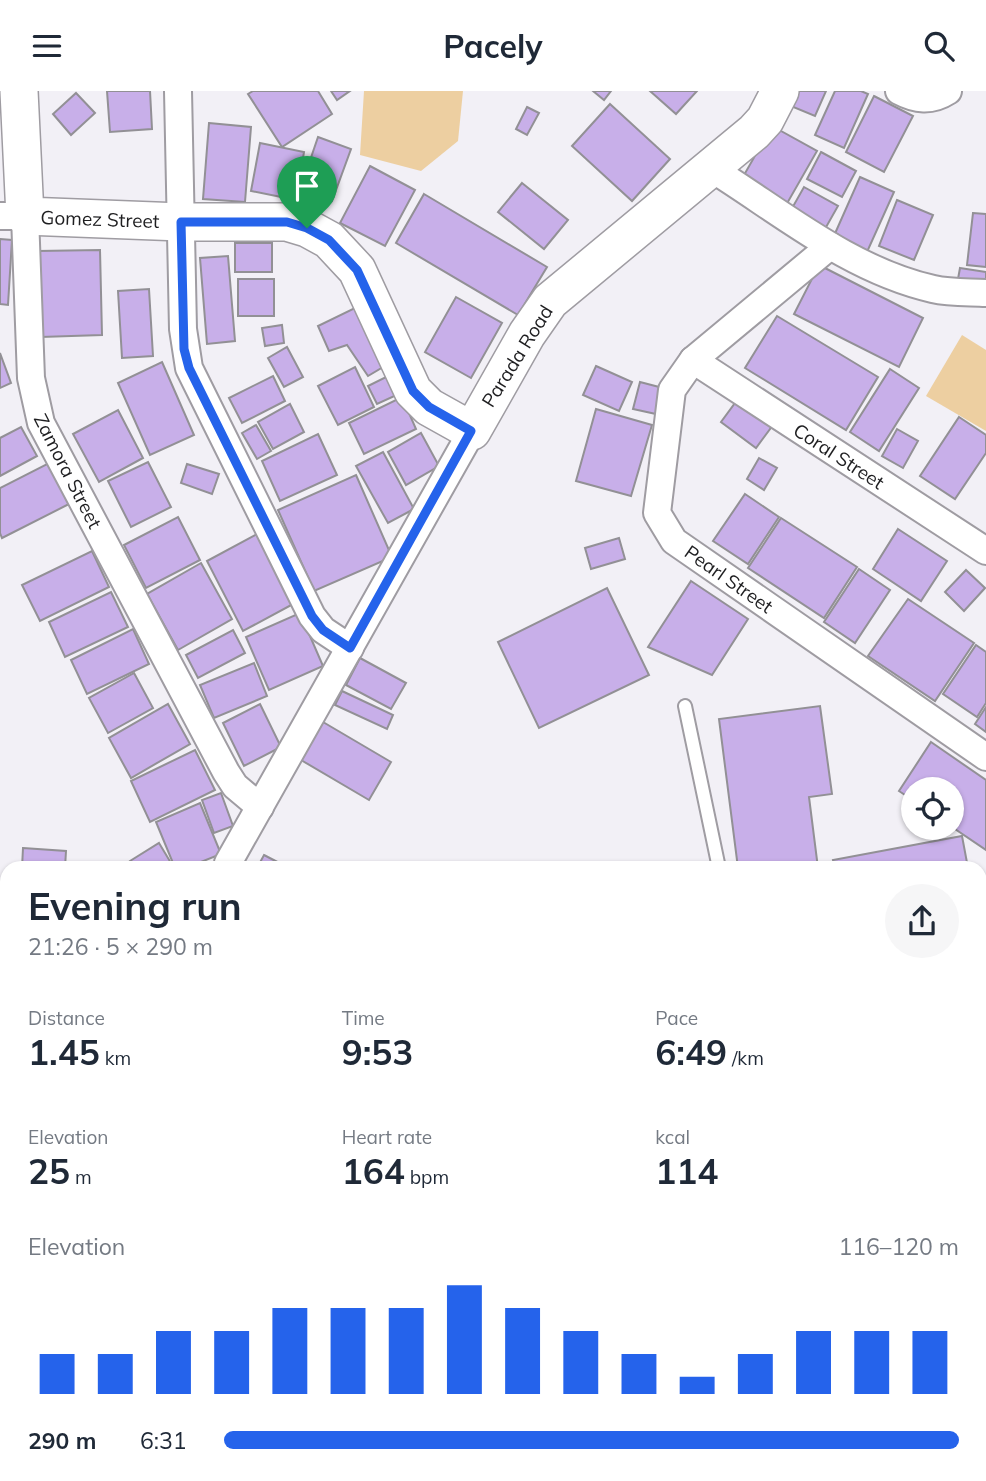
<!DOCTYPE html>
<meta charset="utf-8">
<style>
body{margin:0;font-family:Mulish,sans-serif;background:#f6f6f7;color:#1f2937;height:100vh;display:flex;flex-direction:column;font-size:26px;white-space:nowrap}
*{box-sizing:border-box;margin:0}
p{font-size:23px;color:#747a83}
.icon{flex:none;width:38px;height:38px;fill:none;stroke:currentColor;stroke-width:2;stroke-linecap:round;stroke-linejoin:round}
.map{position:relative;flex:1;overflow:hidden}
.drawer{position:absolute;left:0px;top:770px;width:987px;height:621px;display:flex;flex-direction:column;background:#fff;border-radius:21px 21px 0 0;box-shadow:0 2px 5px #0004}
.drawer>*{flex:none}
.fabs{position:absolute;left:901px;top:686px;display:grid;gap:14px}
.fabs a{display:grid;place-items:center;width:63px;height:63px;border-radius:50%;background:#fff;box-shadow:0 2px 5px #0004;font-size:35px}
.pin{position:absolute;display:grid;place-items:center;width:60px;height:60px;color:#fff;margin:-72px -30px;border-radius:50% 50% 50% 0;rotate:-45deg;box-shadow:0 0 7px #0007}
.pin .icon{rotate:45deg}
.round{display:grid;place-items:center;flex:none;width:74px;height:74px;border-radius:37px;background:#f6f6f7}
.overview{display:flex;align-items:center;justify-content:space-between;height:119px;padding:0 28px}
h1{font-size:38px;font-weight:700;line-height:52px}
.figures{display:grid;grid-template-columns:repeat(3,1fr);gap:10px;height:119px;padding:7px 28px}
.figures div{display:grid;align-content:center}
.figures b{font-size:35px;font-weight:700}
.figures small{font-size:19px;font-weight:400}
.figures p{font-size:19px}
.chart{height:196px;padding:14px 28px}
.chart p{display:flex;justify-content:space-between}
.chart svg{width:100%;height:126px;margin-top:7px;stroke:#2563eb;stroke-width:6}
ul{padding:0 28px;list-style:none;font-size:23px}
li{display:grid;grid-template-columns:112px 84px 1fr;align-items:center;height:52px}
li i{height:18px;border-radius:9px;background:#2563eb}
header{display:flex;justify-content:space-between;align-items:center;height:91px;padding:0 28px;background:#fff;font-size:32px;font-weight:700}
.map>svg:first-child{display:block}
.green{fill:#edcfa1}
.building{fill:#c8afe9;stroke:#929095;stroke-width:2}
.lines{fill:none;stroke-linecap:round;stroke-linejoin:round}
.lane-casing{stroke:#9f9ca2;stroke-width:16}
.street-casing{stroke:#9f9ca2;stroke-width:30}
.secondary-casing{stroke:#9f9ca2;stroke-width:40}
.highway-casing{stroke:#9f9ca2;stroke-width:42}
.lane{stroke:#fff;stroke-width:12}
.street{stroke:#fff;stroke-width:26}
.secondary{stroke:#fff;stroke-width:37}
.highway{stroke:#fff;stroke-width:38}
.route-casing{stroke:#fff;stroke-width:14}
.route{stroke:#2563eb;stroke-width:9}
.labels{text-anchor:middle;dominant-baseline:central;stroke-width:5;stroke-linejoin:round;paint-order:stroke}
.street-label{font-size:19px;fill:#1e1e20;stroke:#fff}
</style>
<header><svg class="icon" aria-label="menu" viewBox="0 0 24 24"><path d="M4 6h16M4 12h16M4 18h16"/></svg>Pacely<svg class="icon" aria-label="search" viewBox="0 0 24 24"><circle cx="10" cy="10" r="6"/><path d="M15 15l6 6"/></svg></header>
<div class="map">
<svg width="986" height="1390" viewBox="0 0 986 1390">
<rect width="100%" height="100%" fill="#f2f0f6"/>
<g class="green">
<path d="M364 0H463L458 50 421 80 360 64Z"/>
<path d="M962 244 986 259V340L926 305Z"/>
</g>
<g class="building">
<path d="M107 0H150L152 38 110 41Z"/>
<path d="M253 0H318L332 23 282 56 248 3Z"/>
<path d="M331 0H350L337 9Z"/>
<path d="M593 0H611L604 9Z"/>
<path d="M650 0H697L676 23Z"/>
<path d="M791 0H826L815 25 786 13Z"/>
<path d="M835 0H861L868 3 844 57 815 44Z"/>
<path d="M76 2 95 22 71 44 53 23Z"/>
<path d="M874 5 913 25 884 81 846 61Z"/>
<path d="M610 13 670 68 632 110 572 55Z"/>
<path d="M527 16 539 22 527 44 516 38Z"/>
<path d="M209 32 251 36 245 111 203 108Z"/>
<path d="M772 35 817 60 785 116 740 91Z"/>
<path d="M318 46 351 58 332 110 300 99Z"/>
<path d="M260 52 304 61 296 109 251 100Z"/>
<path d="M821 61 856 80 842 106 807 88Z"/>
<path d="M370 75 415 99 385 155 340 132Z"/>
<path d="M860 86 894 101 867 161 833 147Z"/>
<path d="M522 92 568 129 544 158 498 121Z"/>
<path d="M804 96 838 115 825 138 791 119Z"/>
<path d="M424 103 547 176 518 224 396 152Z"/>
<path d="M897 109 933 124 914 169 879 155Z"/>
<path d="M973 122 986 123V176L967 174Z"/>
<path d="M0 148 12 149 8 214 0 213Z"/>
<rect x="235" y="152" width="37" height="29"/>
<path d="M100 159 102 244 41 246 38 160Z"/>
<path d="M228 165 235 250 207 253 200 167Z"/>
<path d="M819 174 923 227 899 276 794 223Z"/>
<path d="M960 177 986 181V192L958 188Z"/>
<rect x="238" y="188" width="36" height="37"/>
<path d="M149 198 153 265 122 267 118 200Z"/>
<path d="M456 206 502 232 471 287 425 261Z"/>
<path d="M361 214 388 273 368 285 347 254 329 260 318 235Z"/>
<path d="M777 225 878 286 846 339 745 277Z"/>
<path d="M282 234 284 252 265 255 262 237Z"/>
<path d="M287 256 303 286 284 296 268 267Z"/>
<path d="M0 262 11 292 0 297Z"/>
<path d="M162 271 194 344 150 364 118 292Z"/>
<path d="M596 275 632 291 619 320 583 304Z"/>
<path d="M355 276 374 316 338 334 318 295Z"/>
<path d="M890 278 919 297 879 360 850 341Z"/>
<path d="M392 283 401 302 377 313 368 295Z"/>
<path d="M273 285 285 310 242 332 229 307Z"/>
<path d="M640 291 663 297 656 323 633 318Z"/>
<path d="M402 306 416 338 364 363 349 332Z"/>
<path d="M738 308 773 334 756 357 721 331Z"/>
<path d="M290 313 304 341 273 358 258 331Z"/>
<path d="M596 318 652 334 631 405 576 390Z"/>
<path d="M118 319 143 367 99 391 73 343Z"/>
<path d="M959 326 986 344V362L955 408 920 385Z"/>
<path d="M256 334 271 360 257 368 242 342Z"/>
<path d="M21 336 37 365 0 385V347Z"/>
<path d="M897 338 918 350 903 377 882 365Z"/>
<path d="M421 342 439 375 406 394 388 361Z"/>
<path d="M318 343 337 384 280 410 262 370Z"/>
<path d="M383 361 414 418 388 432 356 375Z"/>
<path d="M759 367 777 377 764 399 747 388Z"/>
<path d="M53 370 73 411 2 447 0 442V397Z"/>
<path d="M148 371 171 416 131 436 108 390Z"/>
<path d="M187 373 219 383 212 403 181 392Z"/>
<path d="M356 384 392 466 314 500 278 419Z"/>
<path d="M745 403 779 426 748 473 713 450Z"/>
<path d="M178 426 200 469 146 497 124 454Z"/>
<path d="M781 427 857 476 824 527 748 477Z"/>
<path d="M898 438 947 470 921 510 873 478Z"/>
<path d="M259 442 295 512 243 540 207 470Z"/>
<path d="M619 447 625 468 591 478 585 457Z"/>
<path d="M92 460 109 496 40 530 22 494Z"/>
<path d="M201 472 232 528 178 559 147 503Z"/>
<path d="M859 478 890 499 855 552 824 531Z"/>
<path d="M966 479 985 497 964 520 945 501Z"/>
<path d="M691 490 748 528 712 584 648 556Z"/>
<path d="M607 497 649 584 539 637 498 551Z"/>
<path d="M111 501 128 536 65 566 49 531Z"/>
<path d="M908 508 974 552 935 610 868 565Z"/>
<path d="M300 522 323 575 269 599 246 546Z"/>
<path d="M133 538 149 573 87 603 71 569Z"/>
<path d="M233 539 245 562 198 587 186 564Z"/>
<path d="M976 554 986 561V612L977 626 943 603Z"/>
<path d="M360 567 406 592 391 618 346 594Z"/>
<path d="M254 572 267 605 214 627 200 594Z"/>
<path d="M134 582 153 617 108 642 89 607Z"/>
<path d="M342 600 393 624 387 638 335 614Z"/>
<path d="M168 613 190 653 131 687 109 647Z"/>
<path d="M260 613 281 656 244 675 223 632Z"/>
<path d="M820 615 832 703 809 706 818 777H738L719 628Z"/>
<path d="M986 616V641L975 633Z"/>
<path d="M323 631 391 671 369 709 301 669Z"/>
<path d="M931 651 986 689V759L952 736V698H914V710L899 700Z"/>
<path d="M195 659 215 699 150 731 131 690Z"/>
<path d="M221 702 233 735 214 742 202 709Z"/>
<path d="M200 712 221 763 186 777H175L156 731Z"/>
<path d="M962 745 968 777H835L833 769Z"/>
<path d="M159 752 174 777H134L130 770Z"/>
<path d="M23 757 66 760 65 777H22Z"/>
<path d="M264 764 289 777H257Z"/>
<path d="M980 844 986 877V880L980 881Z"/>
<path d="M520 1384H541L543 1390H504Z"/>
<path d="M832 1384H882L884 1390H834Z"/>
<path d="M894 1384H924L927 1390H897Z"/>
</g>
<g class="lines">
<defs>
<g id="lane">
<path d="M685 615 719 777"/>
<path d="M186 1390 195 1384"/>
</g>
<g id="street">
<path d="M178 0 183 238 189 277 312 525 323 539 350 557"/>
<path d="M899 0C916 9 931 11 948 0"/>
<path d="M709 76C780 120 849 179 933 198 950 202 969 201 986 202"/>
<path d="M0 125H25L31 287 41 332 226 681 235 695 260 716"/>
<path d="M830 155 693 269 672 299 657 422 674 450 986 666"/>
<path d="M693 269 986 460"/>
<path d="M228 772 472 340"/>
<path d="M0 951H7"/>
<path d="M980 953H986"/>
<path d="M980 1329 986 1347"/>
<path d="M811 1384 813 1390"/>
</g>
<path id="secondary" d="M19 0 25 125 181 131H287L307 137 329 149 357 179 413 300 429 316 472 340 527 243 550 210 754 41 765 29 780 0"/>
<g id="highway">
<path d="M0 1003H7"/>
<path d="M980 1007H986"/>
<path d="M0 1070H7"/>
<path d="M980 1077H986"/>
</g>
</defs>
<use href="#lane" class="lane-casing"/>
<use href="#street" class="street-casing"/>
<use href="#secondary" class="secondary-casing"/>
<use href="#highway" class="highway-casing"/>
<use href="#lane" class="lane"/>
<use href="#street" class="street"/>
<use href="#secondary" class="secondary"/>
<use href="#highway" class="highway"/>
</g>
<g class="lines">
<defs>
<path id="route" d="M181 131H287L307 137 329 149 357 179 413 300 429 316 471 340 350 557 323 539 312 525 189 277 184 258Z"/>
</defs>
<use href="#route" class="route-casing"/>
<use href="#route" class="route"/>
</g>
<g class="labels">
<g class="street-label">
<text transform="translate(100 128) rotate(2)">Gomez Street</text>
<text transform="translate(517 265) rotate(-58)">Parada Road</text>
<text transform="translate(839 365) rotate(33)">Coral Street</text>
<text transform="translate(68 380) rotate(63)">Zamora Street</text>
<text transform="translate(729 488) rotate(35)">Pearl Street</text>
</g>
</g>
</svg>
<div class="fabs">
<a><svg class="icon" aria-label="locate" viewBox="0 0 24 24"><circle cx="12" cy="12" r="6"/><path d="M12 2v4M12 18v4M2 12h4M18 12h4"/></svg></a>
</div>
<div class="pin" style="left:307px;top:137px;background:#1e9e55"><svg class="icon" aria-label="arrive" viewBox="0 0 24 24"><path d="M6 21V4h12l-3 4 3 4H6"/></svg></div>
<section class="drawer">
<div class="overview"><div><h1>Evening run</h1><p>21:26 · 5 × 290 m</p></div><a class="round"><svg class="icon" aria-label="share" viewBox="0 0 24 24"><path d="M12 15V3M7 8l5-5 5 5M5 13v7h14v-7"/></svg></a></div>
<div class="figures">
<div><p>Distance</p><b>1.45<small> km</small></b></div>
<div><p>Time</p><b>9:53</b></div>
<div><p>Pace</p><b>6:49<small> /km</small></b></div>
</div>
<div class="figures">
<div><p>Elevation</p><b>25<small> m</small></b></div>
<div><p>Heart rate</p><b>164<small> bpm</small></b></div>
<div><p>kcal</p><b>114</b></div>
</div>
<div class="chart"><p><span>Elevation</span>116–120 m</p>
<svg viewBox="0 0 160 44" preserveAspectRatio="none"><path d="M5 44V30M15 44V30M25 44V22M35 44V22M45 44V14M55 44V14M65 44V14M75 44V6M85 44V14M95 44V22M105 44V30M115 44V38M125 44V30M135 44V22M145 44V22M155 44V22"/></svg>
</div>
<ul>
<li><b>290 m</b>6:31<i style="width:100%"></i></li>
</ul>
</section>
</div>
